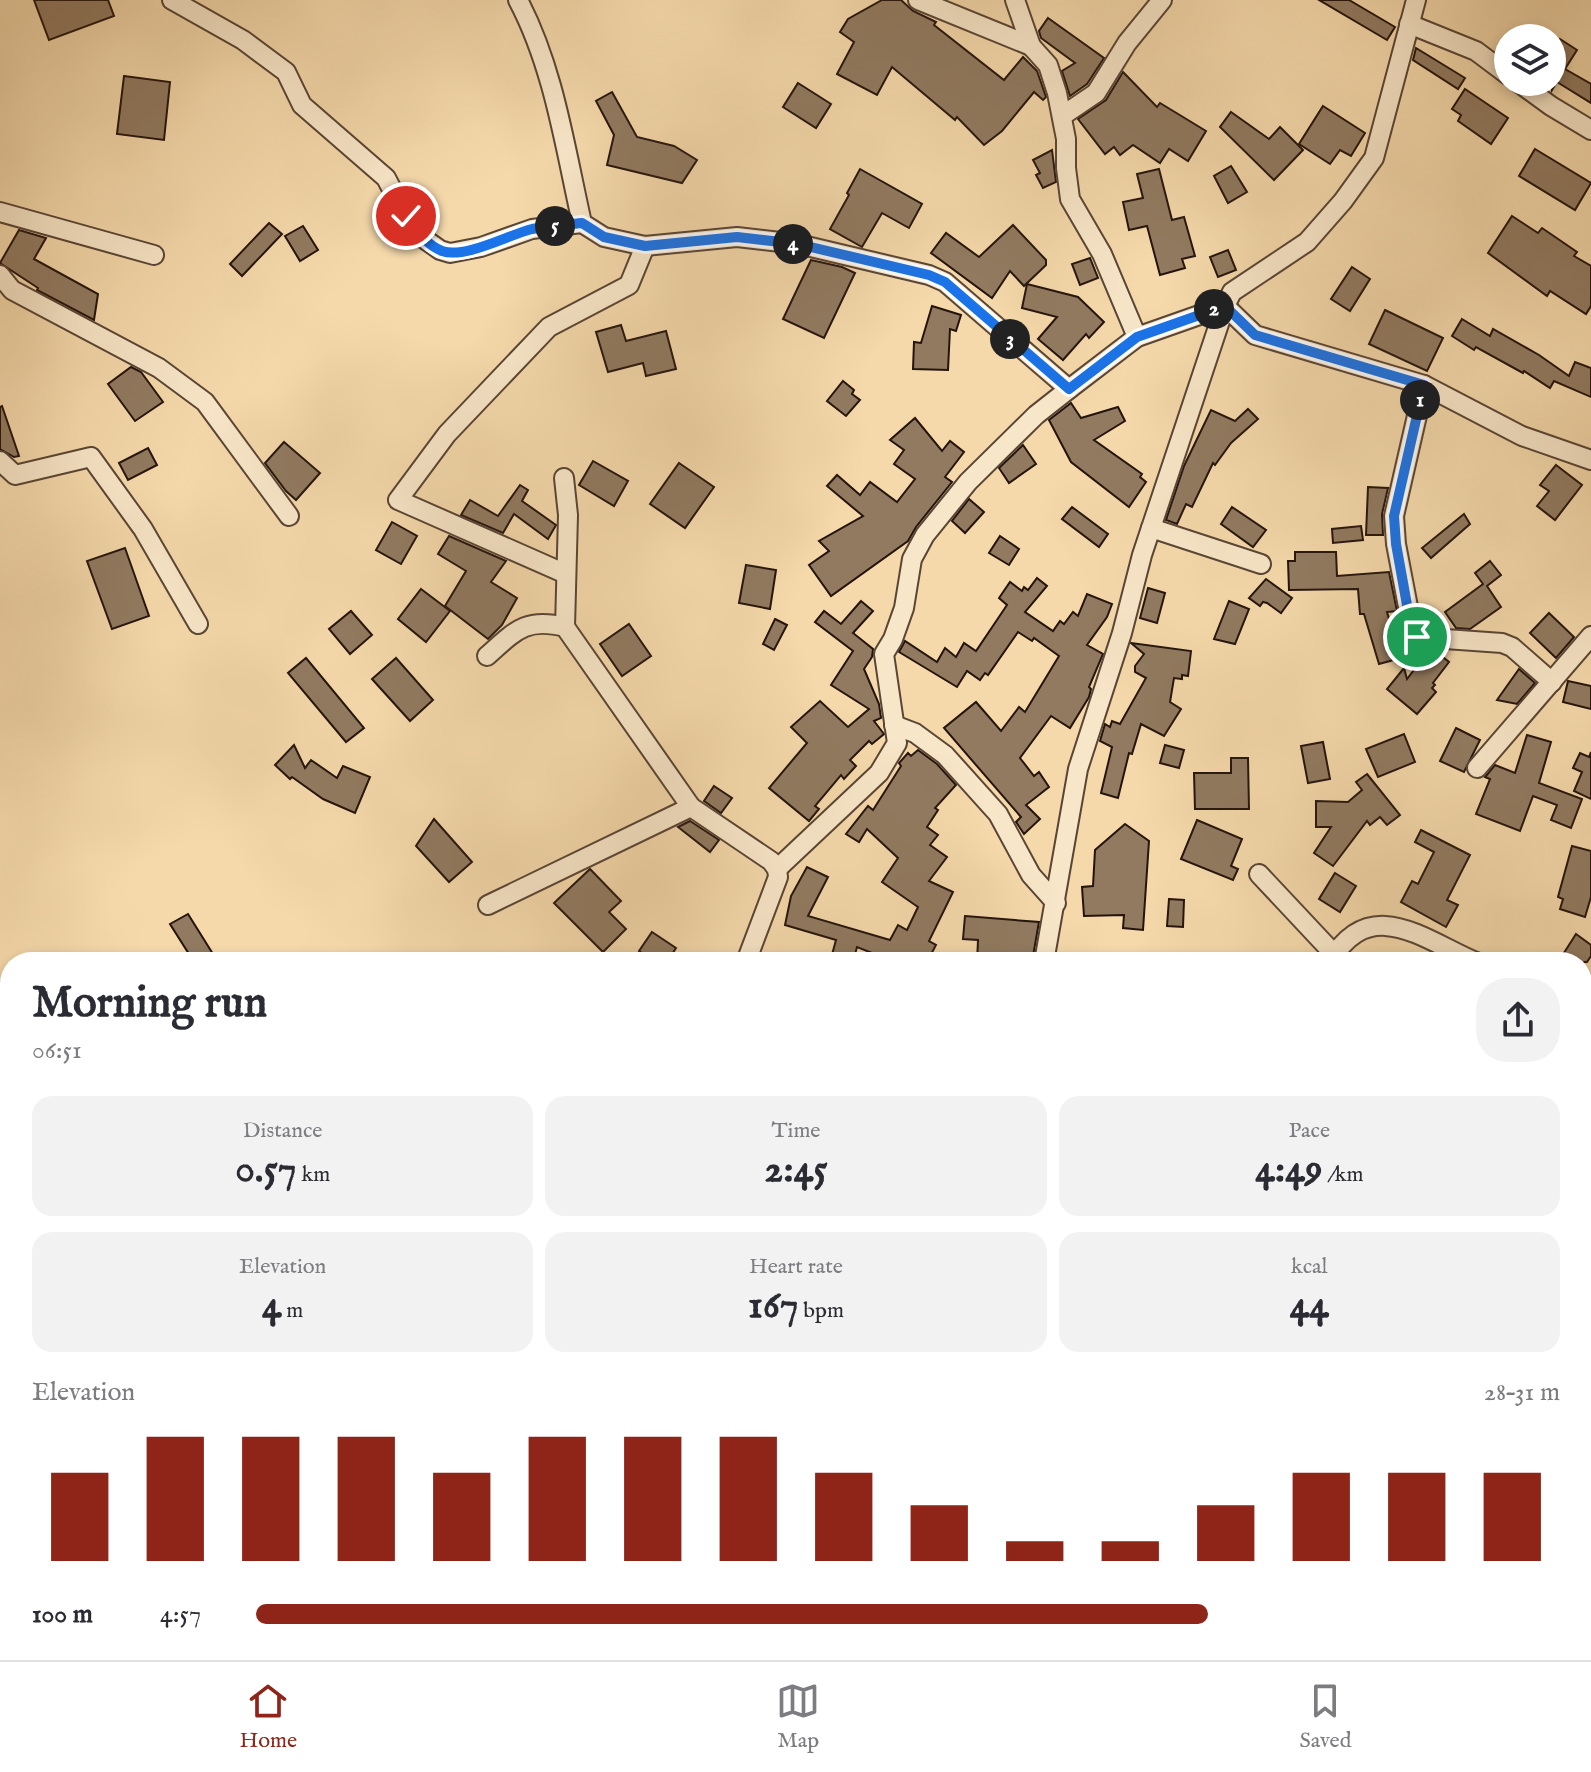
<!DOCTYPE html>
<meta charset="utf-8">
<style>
body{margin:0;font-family:"IM FELL English",serif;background:#f2f2f3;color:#2b2b33;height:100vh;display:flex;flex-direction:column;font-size:30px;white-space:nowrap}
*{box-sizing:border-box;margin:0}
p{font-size:26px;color:#7c7c81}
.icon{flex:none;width:44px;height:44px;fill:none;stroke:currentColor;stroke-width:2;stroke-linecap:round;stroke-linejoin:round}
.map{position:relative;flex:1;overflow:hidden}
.sheet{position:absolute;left:0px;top:952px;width:1592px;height:708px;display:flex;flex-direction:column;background:#fff;border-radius:32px 32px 0 0;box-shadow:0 4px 12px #0003}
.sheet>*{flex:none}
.tools{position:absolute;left:1494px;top:24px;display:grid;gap:16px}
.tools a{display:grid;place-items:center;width:72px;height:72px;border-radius:50%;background:#fff;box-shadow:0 4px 12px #0003;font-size:40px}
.pin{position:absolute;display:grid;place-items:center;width:68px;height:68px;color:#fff;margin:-34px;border:4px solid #fff;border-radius:50%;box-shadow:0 2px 8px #0007}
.km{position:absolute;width:40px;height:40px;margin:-20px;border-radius:50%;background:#222;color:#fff;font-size:22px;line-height:40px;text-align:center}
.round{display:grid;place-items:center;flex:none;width:84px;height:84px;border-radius:32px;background:#f2f2f3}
.head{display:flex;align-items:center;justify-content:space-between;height:136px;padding:0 32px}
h1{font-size:44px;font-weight:700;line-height:60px}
.figures{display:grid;grid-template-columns:repeat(3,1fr);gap:12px;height:136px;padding:8px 32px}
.figures div{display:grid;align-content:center;border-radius:20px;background:#f2f2f3;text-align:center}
.figures b{font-size:40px;font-weight:700}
.figures small{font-size:22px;font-weight:400}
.figures p{font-size:22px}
.chart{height:224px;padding:16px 32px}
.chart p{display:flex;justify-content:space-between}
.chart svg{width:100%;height:144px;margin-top:8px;stroke:#8f2418;stroke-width:6}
ul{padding:0 32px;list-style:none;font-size:26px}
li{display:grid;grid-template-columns:128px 96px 1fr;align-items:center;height:60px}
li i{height:20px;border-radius:10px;background:#8f2418}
.tabs{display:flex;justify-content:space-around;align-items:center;height:112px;border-top:2px solid #e1e1e2;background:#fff;font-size:22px;color:#7c7c81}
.tabs a{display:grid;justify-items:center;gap:4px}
.tabs .active{color:#8f2418}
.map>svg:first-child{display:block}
.building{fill:#917a60;stroke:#25140e;stroke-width:2}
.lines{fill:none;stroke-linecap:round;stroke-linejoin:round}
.minor-casing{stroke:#594535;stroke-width:22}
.major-casing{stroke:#25140e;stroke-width:26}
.minor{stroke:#f8e6c8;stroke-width:18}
.major{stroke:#f5d9ab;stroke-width:22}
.route-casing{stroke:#fff;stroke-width:16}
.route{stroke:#1a73e8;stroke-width:10}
</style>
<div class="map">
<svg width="1591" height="1660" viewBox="0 0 1591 1660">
<rect width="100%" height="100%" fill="#f5d9ab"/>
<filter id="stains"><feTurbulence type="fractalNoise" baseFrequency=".0025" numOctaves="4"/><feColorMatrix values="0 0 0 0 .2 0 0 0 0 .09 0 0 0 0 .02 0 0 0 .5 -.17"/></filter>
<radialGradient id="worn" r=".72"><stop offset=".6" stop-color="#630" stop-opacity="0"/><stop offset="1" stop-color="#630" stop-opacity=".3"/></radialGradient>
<g class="building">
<path d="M34 0H108L114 16 49 40Z"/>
<path d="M882 0H901L913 11 936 22 934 25 1004 80 1023 57 1037 71 1046 97 1043 100 1034 92 1002 131 984 145 957 117 955 120 892 67 877 95 837 74 854 42 840 32 848 19Z"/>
<path d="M1319 0H1349L1395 27 1387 40Z"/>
<path d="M1048 18 1104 58 1087 84 1070 96 1062 71 1075 63 1041 38 1039 31Z"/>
<path d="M1560 39 1577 50 1565 69 1591 84V103L1557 82 1552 90V52Z"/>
<path d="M1416 48 1465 78 1458 89 1413 60Z"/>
<path d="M1123 72 1157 107 1160 103 1206 131 1188 161 1169 149 1160 163 1133 145 1120 155 1114 147 1105 154 1078 119 1106 100Z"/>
<path d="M124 76 170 82 164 140 117 134Z"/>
<path d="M798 83 831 104 816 128 783 107Z"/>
<path d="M1465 89 1508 118 1491 144 1458 121 1461 115 1452 109Z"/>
<path d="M612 92 637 137 674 146 697 160 682 183 607 165 614 135 596 101Z"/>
<path d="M1323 106 1365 133 1351 156 1340 150 1330 164 1299 144Z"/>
<path d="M1231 112 1269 139 1280 127 1303 150 1274 180 1220 127Z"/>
<path d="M1535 149 1591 183 1575 210 1519 176Z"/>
<path d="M1052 150 1056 182 1043 188 1036 175 1040 173 1033 160Z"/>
<path d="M1231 166 1247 192 1228 203 1214 176Z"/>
<path d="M860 169 922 204 909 228 882 213 862 247 830 229 849 195 847 193Z"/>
<path d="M1159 169 1172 220 1184 217 1195 256 1182 259 1185 268 1160 275 1147 226 1129 230 1123 202 1143 198 1137 174Z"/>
<path d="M1512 216 1538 233 1542 228 1577 252 1574 256 1591 266V306L1586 314 1550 291 1547 296 1488 253Z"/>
<path d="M269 223 282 234 242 276 230 264Z"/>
<path d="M1013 225 1046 260V265L1024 286 1010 271 992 298 931 253 946 233 979 257Z"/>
<path d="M303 226 318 250 300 261 285 236Z"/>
<path d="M19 230 46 238 34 259 98 294 94 320 37 290 38 288 0 263Z"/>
<path d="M1228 250 1236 270 1218 277 1210 257Z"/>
<path d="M1090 258 1098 278 1080 285 1072 264Z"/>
<path d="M811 260 842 267 855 273 824 338 783 319Z"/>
<path d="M1352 267 1370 279 1350 311 1331 299Z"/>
<path d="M1027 284 1078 297 1104 322 1089 338 1086 334 1063 360 1038 339 1057 317 1022 308Z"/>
<path d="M932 306 961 315 956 331 950 329 948 370 913 369 914 342 921 343Z"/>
<path d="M1385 310 1443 338 1427 371 1369 344Z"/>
<path d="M1462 319 1490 336 1493 329 1539 355 1569 376 1575 362 1591 368V397L1554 381 1550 388 1524 371 1523 373 1476 347 1474 350 1452 336Z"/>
<path d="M621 325 626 341 666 331 676 369 646 376 643 363 608 372 596 332Z"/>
<path d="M131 367 141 372 163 402 135 421 108 384Z"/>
<path d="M843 381 854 390 852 394 860 400 846 416 827 401Z"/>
<path d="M1071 403 1081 418 1118 407 1125 421 1094 440 1142 474 1140 477 1146 482 1129 507 1071 462 1049 420Z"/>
<path d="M2 406 19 456 14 457 0 449V407Z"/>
<path d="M1248 409 1258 419 1231 443 1215 465 1213 463 1192 507 1186 504 1177 524 1166 520 1184 466 1211 410 1235 421Z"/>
<path d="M915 418 942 451 950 441 964 452 945 477 952 482 916 527 908 541 831 596 809 565 829 551 819 541 863 516 827 486 837 475 860 495 870 482 897 502 915 479 894 464 904 450 890 440Z"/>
<path d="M284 442 320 473 296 500 286 491 265 463Z"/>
<path d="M1023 445 1036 464 1009 483 999 468Z"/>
<path d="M148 448 157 465 128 480 119 463Z"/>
<path d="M593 461 628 481 614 506 579 485Z"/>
<path d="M679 463 714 487 685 528 650 504Z"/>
<path d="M1556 465 1582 485 1555 520 1537 506 1549 491 1540 485Z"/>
<path d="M520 485 528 490 522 501 556 525 548 539 514 514 503 533 461 515 470 500 498 516Z"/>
<path d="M1368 487 1388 488 1382 514 1383 535H1366Z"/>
<path d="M969 499 984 512 965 533 952 521Z"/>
<path d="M1072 507 1108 534 1099 547 1062 519Z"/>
<path d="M1232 507 1266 530 1253 547 1221 524Z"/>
<path d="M1464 514 1470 524 1431 558 1422 548Z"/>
<path d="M392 522 417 536 401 564 376 550Z"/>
<path d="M1361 526 1363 540 1333 543 1332 529Z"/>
<path d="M449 536 506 561 491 582 517 598 502 625 488 639 445 606 466 571 438 554Z"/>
<path d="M1000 536 1019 549 1009 565 989 553Z"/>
<path d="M125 548 149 616 112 629 87 561Z"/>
<path d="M1295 552H1336L1337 576 1389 572 1397 611 1387 612 1401 658 1379 664 1364 614H1360L1358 589 1289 590 1288 561H1295Z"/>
<path d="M1490 561 1501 575 1487 586 1501 607 1470 629 1456 628 1445 612 1483 584 1475 573Z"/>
<path d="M746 565 776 570 770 609 739 603Z"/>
<path d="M1037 578 1047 586 1025 612 1053 631 1060 621 1064 624 1073 612 1078 616 1087 594 1112 604 1107 617 1087 645 1103 654 1089 687 1091 689 1089 697 1070 728 1051 716 1020 758 1034 776 1039 772 1049 787 1026 805 1040 819 1024 834 1016 822 1021 817 944 728 976 702 1001 731 1019 707 1025 712 1059 656 1034 638 1032 641 1018 632 988 675 985 673 980 680 967 671 957 687 899 652 905 641 937 662 945 648 956 657 964 643 976 651 1007 605 999 598 1010 582 1022 591 1024 587 1028 590Z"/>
<path d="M1266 579 1292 598 1281 613 1267 603 1263 602 1260 606 1249 598Z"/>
<path d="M1148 588 1165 593 1157 623 1140 618Z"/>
<path d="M421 589 450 611 426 642 398 619Z"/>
<path d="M861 601 873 611 853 633 873 649 872 657 864 669 879 704 881 718 874 721 884 734 872 744 869 741 850 760 856 766 844 779 841 775 815 806 819 809 809 821 769 788 807 743 791 727 820 701 848 727 869 709 831 685 853 651 815 622 824 611 841 624Z"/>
<path d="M1229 601 1249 609 1235 644 1214 639Z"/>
<path d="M351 611 372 635 350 654 329 629Z"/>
<path d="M1549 613 1574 637 1556 658 1530 633Z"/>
<path d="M775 619 787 625 774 650 763 644Z"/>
<path d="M629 624 651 656 622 676 600 644Z"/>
<path d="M1131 643 1191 651 1188 676 1182 675V679L1174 678 1170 702 1181 709 1164 736 1141 724 1132 754 1129 753 1118 798 1101 793 1112 747 1100 741 1105 724 1110 727 1112 721 1120 724 1146 678 1135 672V666L1144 654Z"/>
<path d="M1429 650H1434L1449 662 1433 683 1435 685 1432 688 1436 692 1417 714 1387 689 1404 668 1407 679Z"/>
<path d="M306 658 364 728 346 742 288 673Z"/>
<path d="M396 658 433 700 410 721 372 679Z"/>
<path d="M1519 669 1535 683 1517 704 1497 700Z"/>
<path d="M1568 681 1591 686V709L1563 702Z"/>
<path d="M1456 728 1480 740 1464 772 1440 761Z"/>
<path d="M1404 734 1415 762 1378 777 1366 749Z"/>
<path d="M1527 735 1551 742 1539 783 1582 799 1571 828 1551 820 1557 805 1533 796 1520 831 1476 814 1490 779 1485 777 1495 765 1515 773Z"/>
<path d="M1323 742 1330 779 1308 783 1301 746Z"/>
<path d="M294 745 305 768 311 760 337 778 343 766 370 777 355 813 323 799 292 777 290 779 275 765Z"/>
<path d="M1165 745 1184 750 1179 768 1160 763Z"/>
<path d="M918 750 937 764 956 785 935 808 938 810 927 827 938 835 930 845 947 857 929 881 953 892 929 941 936 945 927 962H895L857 947 853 962H830L836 940 785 925 791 896 807 867 828 877 808 916 890 940 898 925 907 930 918 907 882 882 898 858 867 829 859 842 846 834 868 806 873 810 901 766 899 763 908 753 911 756Z"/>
<path d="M1591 752V799L1574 791 1582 772 1573 768 1580 753 1589 757Z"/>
<path d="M1231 758H1248L1249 809H1195L1194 773H1231Z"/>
<path d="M1367 774 1400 815 1387 825 1380 817 1370 825 1367 821 1333 866 1314 853 1331 827H1316V801L1348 802 1362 790 1356 782Z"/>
<path d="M714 786 732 798 721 813 704 801Z"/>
<path d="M434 819 472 862 449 882 416 846Z"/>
<path d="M1197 820 1242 839 1231 866 1238 869 1233 880 1181 859Z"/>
<path d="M690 821 719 840 710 852 678 827Z"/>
<path d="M1125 824 1149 841 1143 930 1123 928 1124 915 1084 916 1082 887 1093 886 1095 850Z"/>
<path d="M1421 830 1470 855 1447 900 1458 905 1446 927 1401 902 1412 881 1418 884 1434 852 1415 842Z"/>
<path d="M1572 846 1591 851V897L1585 917 1560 909 1563 899 1558 897Z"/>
<path d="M590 869 621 901 609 912 626 929 603 952 554 903Z"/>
<path d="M1335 873 1356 886 1340 912 1319 899Z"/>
<path d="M1169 899 1184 900 1183 927 1167 926Z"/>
<path d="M188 914 218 962H194L170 924Z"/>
<path d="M965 916 1039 922 1032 962H977L978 940 963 939Z"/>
<path d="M652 932 676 948 667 962H655L639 951Z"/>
<path d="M1576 934 1591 945V956L1587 962H1570L1562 956Z"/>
</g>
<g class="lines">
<defs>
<g id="minor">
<path d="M172 0 243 40 286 72 302 105 386 178 406 216 423 238 440 250 450 253 481 247 532 229 582 223"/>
<path d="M518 0C554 68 565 148 582 223L604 237 645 246 737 237 798 244 929 275 945 282 1069 389"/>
<path d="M918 0 1031 46"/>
<path d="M1015 0 1031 46 1048 65 1057 93 1066 139V168L1070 199 1102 254 1137 337"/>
<path d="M1409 24 1476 51 1508 75"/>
<path d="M1518 82 1551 106 1591 130"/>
<path d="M1062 116 1096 93 1127 43 1162 0"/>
<path d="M0 212 154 255"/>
<path d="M0 275 12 290 159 368 205 402 289 516"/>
<path d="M1424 385 1394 516 1396 544 1413 633 1417 637 1502 643 1512 647 1552 682"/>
<path d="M0 461 15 475 91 457 143 529 198 624"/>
<path d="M564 478 568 515 565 627"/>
<path d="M1151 528 1261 564"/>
<path d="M566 574 398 500 447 434 549 327 629 285 645 246"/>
<path d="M487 656C515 631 526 617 565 627L691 807 771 861 777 869 778 877 746 962"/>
<path d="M894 725 915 733 945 755 998 814 1031 875 1056 903"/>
<path d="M1477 768 1591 636"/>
<path d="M777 869 879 773 897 743 884 654 893 639 904 608 912 559 925 535 968 482 1036 415 1069 389 1137 337 1225 306 1255 335 1424 385 1522 436 1591 460"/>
<path d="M1259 874 1334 954"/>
<path d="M488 905 691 807"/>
<path d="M1044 962 1078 769 1122 633 1142 555 1225 306 1232 292 1307 242 1343 201 1374 158 1416 0"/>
<path d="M1330 962C1370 893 1424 940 1476 962"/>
<path d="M1582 1084 1591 1073"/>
<path d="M1582 1626 1591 1629"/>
<path d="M1093 1650V1660"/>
<path d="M570 1660 596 1650"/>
</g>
<g id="major">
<path d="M0 1131H10"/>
<path d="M0 1151 10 1150"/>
<path d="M1582 1413 1591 1416"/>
<path d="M1582 1434 1591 1437"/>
</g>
</defs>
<use href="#minor" class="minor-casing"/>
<use href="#major" class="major-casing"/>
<use href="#minor" class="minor"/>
<use href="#major" class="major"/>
</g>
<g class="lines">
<defs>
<path id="route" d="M406 216C416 229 426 245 442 251 465 259 508 235 532 229 548 226 565 225 582 223L604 237 645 246 737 237 798 244 929 275 945 282 1069 389 1137 337 1225 306 1255 335 1424 385 1394 516 1396 544 1411 627 1417 637"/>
</defs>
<use href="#route" class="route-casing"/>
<use href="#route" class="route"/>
</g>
<rect width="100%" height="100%" filter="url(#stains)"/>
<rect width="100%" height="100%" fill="url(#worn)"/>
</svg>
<div class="tools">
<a><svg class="icon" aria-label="layers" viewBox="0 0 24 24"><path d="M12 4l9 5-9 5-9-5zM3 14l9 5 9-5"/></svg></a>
</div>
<div class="pin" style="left:1417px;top:637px;background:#1e9e55"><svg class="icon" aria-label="arrive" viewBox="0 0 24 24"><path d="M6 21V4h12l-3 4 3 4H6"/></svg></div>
<div class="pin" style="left:406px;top:216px;background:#d93025"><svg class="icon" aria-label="check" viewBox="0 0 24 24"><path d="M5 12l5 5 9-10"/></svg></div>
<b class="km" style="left:1420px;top:400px">1</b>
<b class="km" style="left:1214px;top:309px">2</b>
<b class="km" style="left:1010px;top:339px">3</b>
<b class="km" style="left:793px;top:244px">4</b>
<b class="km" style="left:555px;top:226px">5</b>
<section class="sheet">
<div class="head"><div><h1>Morning run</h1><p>06:51</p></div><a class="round"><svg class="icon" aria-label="share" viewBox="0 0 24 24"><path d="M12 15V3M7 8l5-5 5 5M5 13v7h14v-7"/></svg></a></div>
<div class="figures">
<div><p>Distance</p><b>0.57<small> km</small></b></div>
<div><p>Time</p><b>2:45</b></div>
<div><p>Pace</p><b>4:49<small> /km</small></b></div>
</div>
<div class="figures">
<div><p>Elevation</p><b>4<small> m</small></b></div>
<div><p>Heart rate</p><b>167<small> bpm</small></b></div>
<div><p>kcal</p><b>44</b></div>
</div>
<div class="chart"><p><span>Elevation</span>28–31 m</p>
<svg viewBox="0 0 160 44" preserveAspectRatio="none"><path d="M5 44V17M15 44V6M25 44V6M35 44V6M45 44V17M55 44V6M65 44V6M75 44V6M85 44V17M95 44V27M105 44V38M115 44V38M125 44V27M135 44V17M145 44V17M155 44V17"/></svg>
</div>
<ul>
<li><b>100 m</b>4:57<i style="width:73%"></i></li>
</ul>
</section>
</div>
<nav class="tabs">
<a class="active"><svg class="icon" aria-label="home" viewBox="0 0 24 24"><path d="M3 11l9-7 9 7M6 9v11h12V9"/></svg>Home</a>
<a><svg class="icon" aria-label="map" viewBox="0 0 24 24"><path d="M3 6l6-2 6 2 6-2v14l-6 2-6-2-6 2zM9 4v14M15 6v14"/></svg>Map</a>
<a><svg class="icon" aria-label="saved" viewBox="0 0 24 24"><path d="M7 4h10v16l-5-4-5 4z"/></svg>Saved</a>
</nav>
